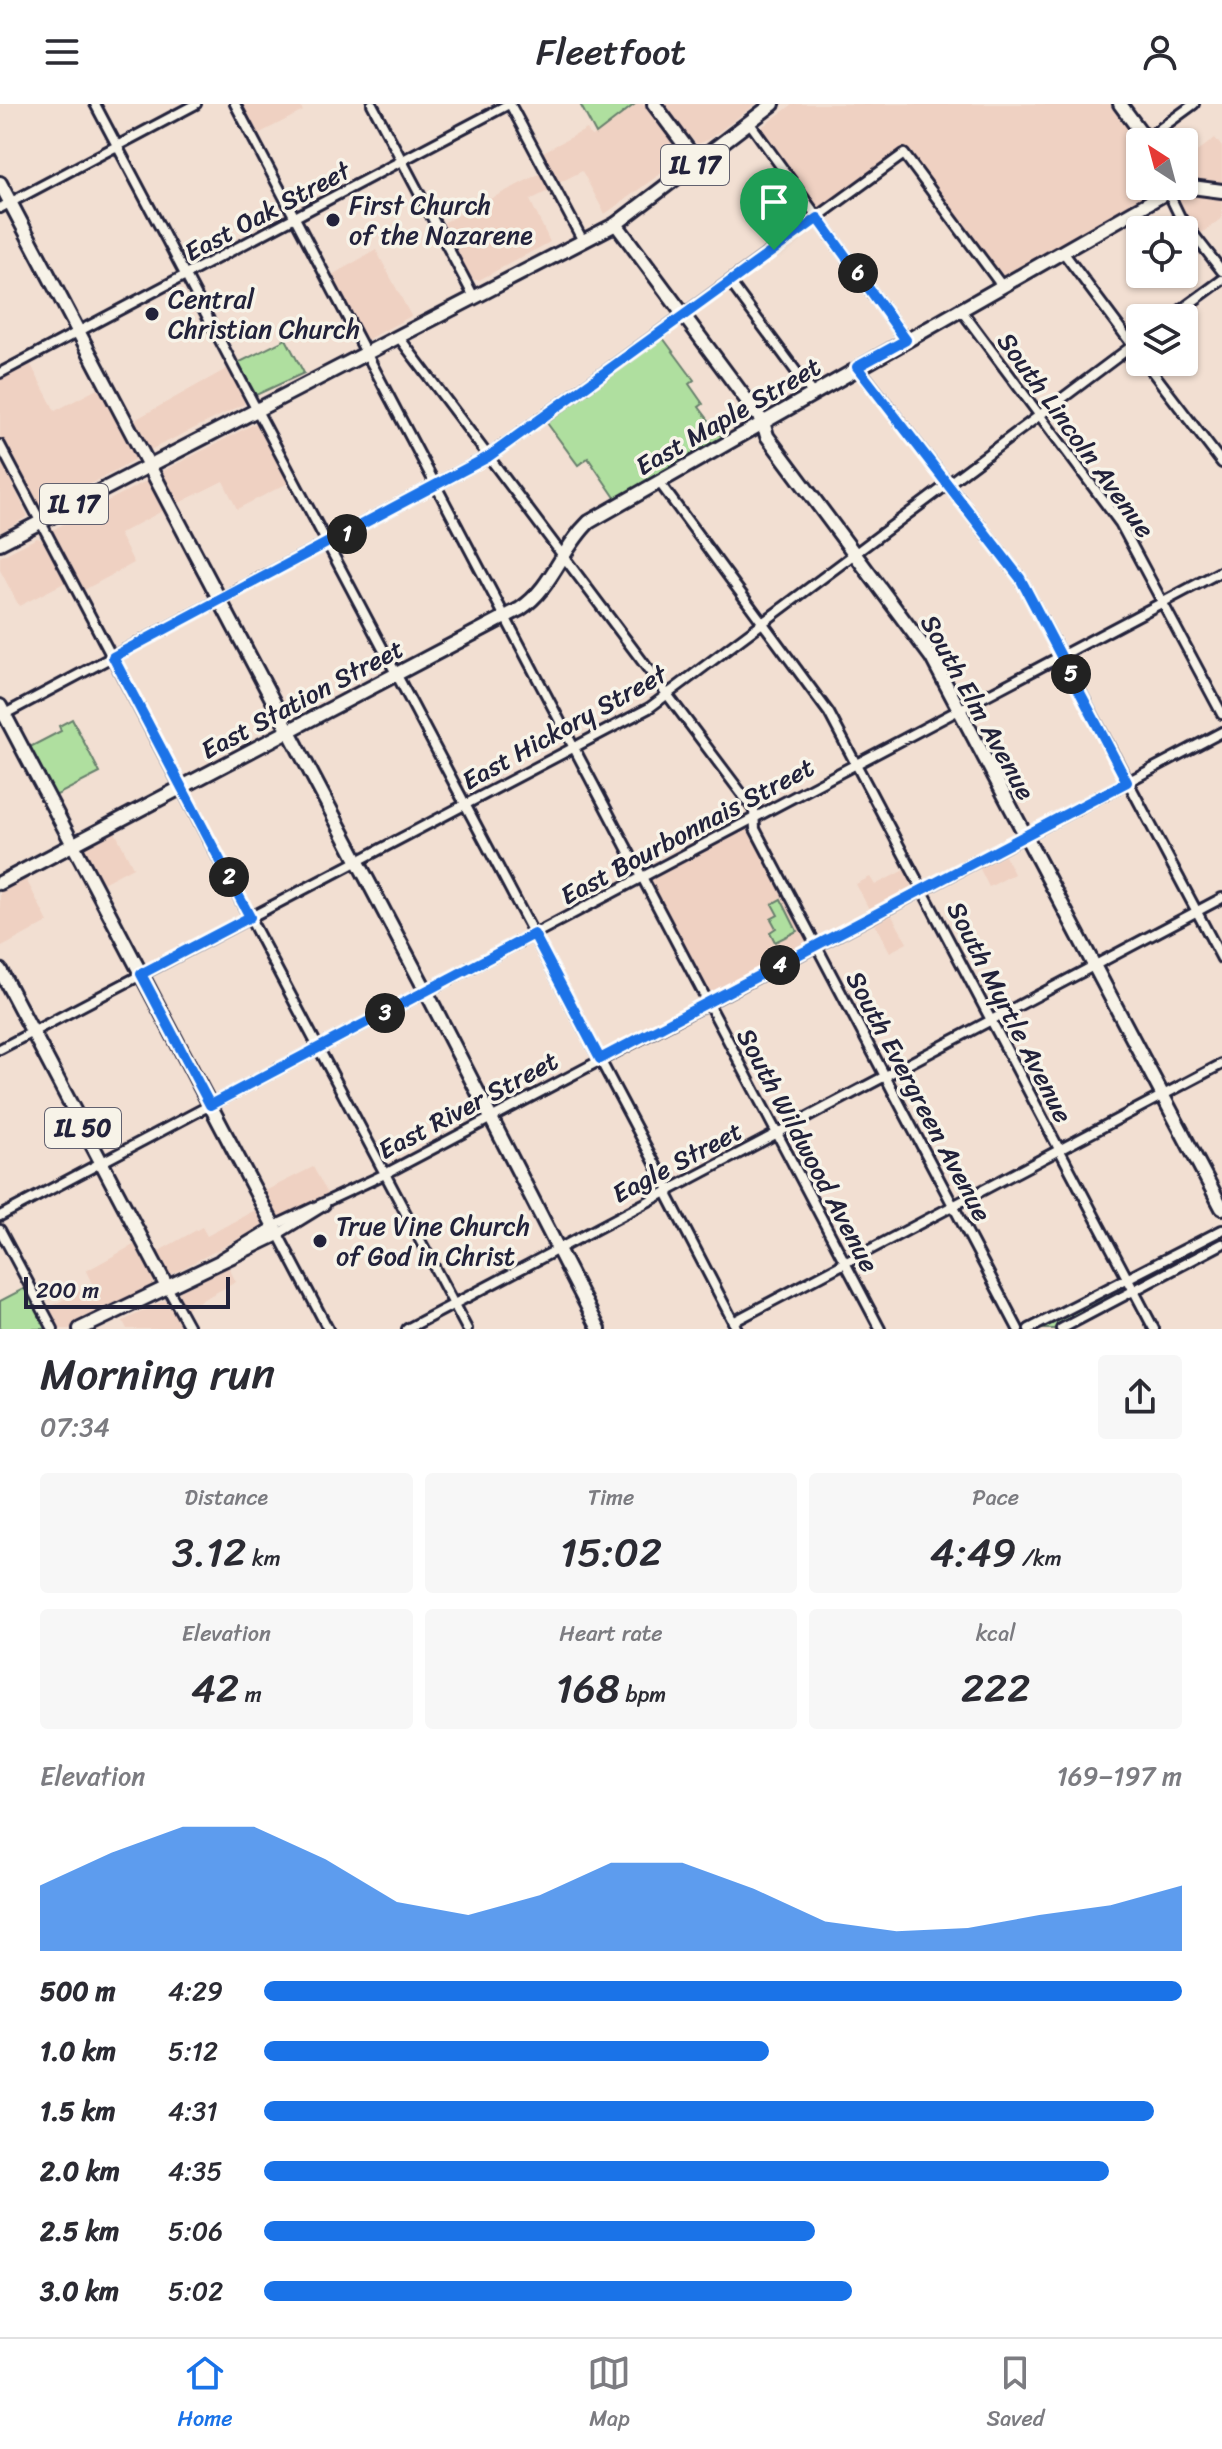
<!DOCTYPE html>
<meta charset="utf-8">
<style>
body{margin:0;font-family:Sriracha,sans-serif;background:#f7f7f7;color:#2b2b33;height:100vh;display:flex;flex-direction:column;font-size:30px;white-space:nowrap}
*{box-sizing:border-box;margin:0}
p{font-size:26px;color:#7c7c81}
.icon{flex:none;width:44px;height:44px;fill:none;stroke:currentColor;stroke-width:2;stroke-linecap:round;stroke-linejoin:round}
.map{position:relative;height:1225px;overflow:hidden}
.drawer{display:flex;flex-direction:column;background:#fff;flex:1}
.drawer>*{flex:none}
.needle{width:52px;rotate:324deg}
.fabs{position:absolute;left:1126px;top:24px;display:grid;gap:16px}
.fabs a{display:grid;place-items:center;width:72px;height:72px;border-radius:8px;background:#fff;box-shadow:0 2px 6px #0004;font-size:40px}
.scale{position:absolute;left:24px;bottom:20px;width:206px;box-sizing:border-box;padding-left:8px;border:4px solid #22223b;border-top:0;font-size:22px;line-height:28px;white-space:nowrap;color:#22223b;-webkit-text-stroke:6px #f7f3e8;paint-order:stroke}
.pin{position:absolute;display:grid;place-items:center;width:68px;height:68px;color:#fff;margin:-82px -34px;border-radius:50% 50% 50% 0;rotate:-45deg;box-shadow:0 0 8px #0007}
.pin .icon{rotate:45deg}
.km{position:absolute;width:40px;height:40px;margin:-20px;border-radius:50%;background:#222;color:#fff;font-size:22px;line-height:40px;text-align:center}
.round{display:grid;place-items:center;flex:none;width:84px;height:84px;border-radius:8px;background:#f7f7f7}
.overview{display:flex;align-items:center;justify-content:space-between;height:136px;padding:0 40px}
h1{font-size:44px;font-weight:600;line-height:60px}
.metrics{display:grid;grid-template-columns:repeat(3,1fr);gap:12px;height:136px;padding:8px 40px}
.metrics div{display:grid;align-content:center;border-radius:8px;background:#f7f7f7;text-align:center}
.metrics b{font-size:40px;font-weight:600}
.metrics small{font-size:22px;font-weight:400}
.metrics p{font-size:22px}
.chart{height:224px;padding:16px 40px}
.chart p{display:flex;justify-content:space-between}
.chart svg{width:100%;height:144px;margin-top:8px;fill:#1a73e8;opacity:.7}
ul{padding:0 40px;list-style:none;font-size:26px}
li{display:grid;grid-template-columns:128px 96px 1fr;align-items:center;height:60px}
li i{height:20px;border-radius:10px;background:#1a73e8}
header{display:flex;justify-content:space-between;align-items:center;height:104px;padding:0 40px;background:#fff;font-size:36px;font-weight:600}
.tab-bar{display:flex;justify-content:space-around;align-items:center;height:112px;border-top:2px solid #e1e1e2;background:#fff;font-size:22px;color:#7c7c81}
.tab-bar a{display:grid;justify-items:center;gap:4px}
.tab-bar .active{color:#1a73e8}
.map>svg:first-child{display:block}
.built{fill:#efd1c2}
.green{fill:#afdf9f;stroke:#68806d;stroke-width:2}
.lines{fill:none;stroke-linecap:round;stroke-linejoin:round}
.street-casing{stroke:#22223b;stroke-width:14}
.secondary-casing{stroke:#22223b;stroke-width:18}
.primary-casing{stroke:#22223b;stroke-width:18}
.street{stroke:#f7f3e8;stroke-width:8}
.secondary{stroke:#f7f3e8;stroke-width:12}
.primary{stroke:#f7f3e8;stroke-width:12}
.route-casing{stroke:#fff;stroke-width:16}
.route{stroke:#1a73e8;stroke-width:10}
.poi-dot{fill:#22223b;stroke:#f7f3e8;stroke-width:3}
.labels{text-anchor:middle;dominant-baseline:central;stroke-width:7;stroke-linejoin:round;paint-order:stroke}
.shield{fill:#f7f3e8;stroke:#62616f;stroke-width:2}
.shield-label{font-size:24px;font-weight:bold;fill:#22223b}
.poi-label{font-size:26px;fill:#22223b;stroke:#f7f3e8;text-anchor:start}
.street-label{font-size:26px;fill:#22223b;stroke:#f7f3e8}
</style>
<header><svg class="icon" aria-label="menu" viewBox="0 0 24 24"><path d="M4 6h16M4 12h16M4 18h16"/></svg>Fleetfoot<svg class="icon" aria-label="person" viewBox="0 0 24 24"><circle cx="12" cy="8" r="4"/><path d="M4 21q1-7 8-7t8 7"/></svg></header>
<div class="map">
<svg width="1222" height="1225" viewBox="0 0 1222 1225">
<rect width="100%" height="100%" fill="#f2dfd2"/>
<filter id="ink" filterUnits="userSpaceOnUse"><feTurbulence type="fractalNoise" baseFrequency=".0125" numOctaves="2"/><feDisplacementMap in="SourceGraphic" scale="16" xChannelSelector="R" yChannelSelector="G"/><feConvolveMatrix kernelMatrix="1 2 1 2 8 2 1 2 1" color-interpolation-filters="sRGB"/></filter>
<g filter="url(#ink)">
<g class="built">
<path d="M240 0H299L303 7 256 31Z"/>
<path d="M635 0H645L676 42 680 53 678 57 605 110 582 67 557 80 541 49 587 25 591 32 596 30Z"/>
<path d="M658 0H756L708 36 697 40Z"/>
<path d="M793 0H1112L1141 38 1140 82H1164L1091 126 1087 125 1003 172 906 43 820 105 816 103 761 29 763 22Z"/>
<path d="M1215 34 1222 43V79L1184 73V58Z"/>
<path d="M541 69 550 86 530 96 550 138 479 176H470L441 120Z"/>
<path d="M1190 89 1222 92V114L1199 131 1178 101 1180 94Z"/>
<path d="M376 146 411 212 367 236 362 232 330 172Z"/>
<path d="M30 259 55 307 101 283 137 354 45 406 39 404 0 333V275Z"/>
<path d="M230 263 244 290V300L148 347 131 318Z"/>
<path d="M256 319 290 378 237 405 223 377 175 401 160 373 163 367Z"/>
<path d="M0 354 28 412 0 429Z"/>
<path d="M148 376 166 405 119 430 134 459 82 487 52 426Z"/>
<path d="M37 434 44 436 66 478 19 502 0 466V453Z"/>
<path d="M747 724 807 838 710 889 650 777Z"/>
<path d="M114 726 133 763 101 780 83 745Z"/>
<path d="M1003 748 1014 770 989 783 978 761Z"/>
<path d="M906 765 912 784 870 807 856 780 870 773 875 781Z"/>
<path d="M25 773 48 818 0 844V786Z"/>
<path d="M890 808 907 839 890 848 873 817Z"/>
<path d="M313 1063 328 1090 281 1113 275 1112 263 1088Z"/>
<path d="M257 1105 263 1117 261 1123 172 1170 167 1169 157 1148 202 1123 207 1132Z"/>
<path d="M137 1139 154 1173 153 1180 69 1225H57L46 1205 92 1180 86 1167Z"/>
<path d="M228 1162 236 1178 183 1206 179 1188Z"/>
<path d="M165 1196 181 1221 173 1225H127L123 1217Z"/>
</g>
<g class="green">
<path d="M580 0H635L596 30Z"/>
<path d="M663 234 694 276 689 280 703 300 699 303 723 335 618 398 588 354 578 361 547 319Z"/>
<path d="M286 235 304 269 256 291 238 259Z"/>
<path d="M72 615 100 669 55 692 30 643 61 627 59 622Z"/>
<path d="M781 795 797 827 775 838 770 828 776 824 771 815 778 811 772 800Z"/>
<path d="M1222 1129V1137L1136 1181 1134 1178Z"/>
<path d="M1125 1180 1126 1187 1054 1225H1035Z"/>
<path d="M25 1184 47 1225H0V1197Z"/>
</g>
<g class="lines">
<defs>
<g id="street">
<path d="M95 0 669 1086 668 1092 737 1225"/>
<path d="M235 0 880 1225"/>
<path d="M372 0 474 193"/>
<path d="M510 0 583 137"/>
<path d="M749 18 906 236"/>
<path d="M1146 35 1194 0"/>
<path d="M1168 88 1180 113 1222 167"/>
<path d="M0 104 196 0"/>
<path d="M1063 148 1140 251"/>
<path d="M730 178 812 289"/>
<path d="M961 206 1120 419 1222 610"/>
<path d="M1170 214 1222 176"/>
<path d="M398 232 754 706 755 725 1018 1225"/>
<path d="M1145 258 1222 359"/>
<path d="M858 263 1020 474 1222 855"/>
<path d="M0 269 509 0"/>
<path d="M0 341 467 1225"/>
<path d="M659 378 829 609 1154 1225"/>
<path d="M1 612 488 353 904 50 1002 182"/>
<path d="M0 945 649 604 1140 236"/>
<path d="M325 1101 278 1130 328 1225"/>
<path d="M0 1112 1222 467"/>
<path d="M0 1126 53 1225"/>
<path d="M221 1154 274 1122 385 1070 1222 628"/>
<path d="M167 1183 190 1225"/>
<path d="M733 1218 1222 960"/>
<path d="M407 1225 1222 794"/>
<path d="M1029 1225 1222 1126"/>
<path d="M1061 1225 1222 1140"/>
</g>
<g id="secondary">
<path d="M654 0 698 59"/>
<path d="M1120 0 1148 38"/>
<path d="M0 79 426 887 599 1225"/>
<path d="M1184 82 1222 87"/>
<path d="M616 120 763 318 767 332 932 554 1222 1104"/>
<path d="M0 779 520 505C553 483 561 445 589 418L1178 82"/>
</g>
<g id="primary">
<path d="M0 439 616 120 773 0"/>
<path d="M0 602 278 1130 80 1225"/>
<path d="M0 866 167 1183"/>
</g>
</defs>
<use href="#street" class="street-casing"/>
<use href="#secondary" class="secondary-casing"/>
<use href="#primary" class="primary-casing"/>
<use href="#street" class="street"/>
<use href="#secondary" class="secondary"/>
<use href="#primary" class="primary"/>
</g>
</g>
<g class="lines" filter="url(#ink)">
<defs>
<path id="route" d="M818 114 906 236 857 263 1020 474 1127 678 600 955 534 830 210 1001 141 870 250 813 113 553 488 353Z"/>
</defs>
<use href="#route" class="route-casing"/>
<use href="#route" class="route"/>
</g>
<g class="poi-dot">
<circle cx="333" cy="116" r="8"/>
<circle cx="152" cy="210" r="8"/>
<circle cx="320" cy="1137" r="8"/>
</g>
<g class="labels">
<g class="shield">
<rect x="661" y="41" width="68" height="40" rx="6"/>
<rect x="40" y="380" width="68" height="40" rx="6"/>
<rect x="45" y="1004" width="76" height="40" rx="6"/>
</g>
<g class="shield-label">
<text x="695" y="61">IL 17</text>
<text x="74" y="400">IL 17</text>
<text x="83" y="1024">IL 50</text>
</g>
<g class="poi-label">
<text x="349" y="101">First Church<tspan x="349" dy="30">of the Nazarene</tspan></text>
<text x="168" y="195">Central<tspan x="168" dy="30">Christian Church</tspan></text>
<text x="336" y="1122">True Vine Church<tspan x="336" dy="30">of God in Christ</tspan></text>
</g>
<g class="street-label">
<text transform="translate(267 107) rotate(-28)">East Oak Street</text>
<text transform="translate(728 312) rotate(-30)">East Maple Street</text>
<text transform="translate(1076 331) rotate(54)">South Lincoln Avenue</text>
<text transform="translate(302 595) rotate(-28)">East Station Street</text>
<text transform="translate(978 603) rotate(61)">South Elm Avenue</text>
<text transform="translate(564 623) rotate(-29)">East Hickory Street</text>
<text transform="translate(687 727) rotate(-28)">East Bourbonnais Street</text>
<text transform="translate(1010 908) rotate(63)">South Myrtle Avenue</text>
<text transform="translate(919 992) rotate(62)">South Evergreen Avenue</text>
<text transform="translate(468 1001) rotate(-28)">East River Street</text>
<text transform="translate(808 1046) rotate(62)">South Wildwood Avenue</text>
<text transform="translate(677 1058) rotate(-28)">Eagle Street</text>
</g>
</g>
</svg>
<div class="fabs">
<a><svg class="needle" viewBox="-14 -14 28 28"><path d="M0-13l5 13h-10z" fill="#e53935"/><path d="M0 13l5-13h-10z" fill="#7c7c81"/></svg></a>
<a><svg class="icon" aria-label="locate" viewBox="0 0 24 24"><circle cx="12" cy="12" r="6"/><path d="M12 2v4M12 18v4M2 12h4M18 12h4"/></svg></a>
<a><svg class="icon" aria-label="layers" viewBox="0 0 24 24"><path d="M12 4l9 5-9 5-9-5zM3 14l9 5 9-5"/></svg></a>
</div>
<div class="scale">200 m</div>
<div class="pin" style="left:774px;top:146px;background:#1e9e55"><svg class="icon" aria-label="arrive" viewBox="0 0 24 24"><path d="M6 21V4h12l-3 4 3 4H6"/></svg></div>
<b class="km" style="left:347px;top:430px">1</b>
<b class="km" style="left:229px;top:773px">2</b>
<b class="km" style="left:385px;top:909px">3</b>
<b class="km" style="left:780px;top:861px">4</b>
<b class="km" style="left:1071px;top:570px">5</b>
<b class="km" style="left:858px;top:169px">6</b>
</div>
<section class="drawer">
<div class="overview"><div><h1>Morning run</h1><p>07:34</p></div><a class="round"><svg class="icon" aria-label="share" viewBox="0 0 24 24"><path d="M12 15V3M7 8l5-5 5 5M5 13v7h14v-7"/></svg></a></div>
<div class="metrics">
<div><p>Distance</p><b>3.12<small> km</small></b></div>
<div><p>Time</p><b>15:02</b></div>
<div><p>Pace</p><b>4:49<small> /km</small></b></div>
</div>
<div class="metrics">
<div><p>Elevation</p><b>42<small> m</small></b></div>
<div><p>Heart rate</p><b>168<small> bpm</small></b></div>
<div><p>kcal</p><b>222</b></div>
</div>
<div class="chart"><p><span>Elevation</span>169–197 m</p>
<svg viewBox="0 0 160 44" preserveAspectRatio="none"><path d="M0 44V24L10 14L20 6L30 6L40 16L50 29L60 33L70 27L80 17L90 17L100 25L110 35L120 38L130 37L140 33L150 30L160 24V44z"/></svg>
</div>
<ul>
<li><b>500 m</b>4:29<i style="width:100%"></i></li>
<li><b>1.0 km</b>5:12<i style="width:55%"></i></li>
<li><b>1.5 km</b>4:31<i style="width:97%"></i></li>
<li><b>2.0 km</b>4:35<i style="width:92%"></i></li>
<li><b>2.5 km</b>5:06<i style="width:60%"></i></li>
<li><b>3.0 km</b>5:02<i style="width:64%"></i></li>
</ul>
</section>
<nav class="tab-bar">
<a class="active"><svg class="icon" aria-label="home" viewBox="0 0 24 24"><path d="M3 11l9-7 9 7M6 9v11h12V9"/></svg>Home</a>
<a><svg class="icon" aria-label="map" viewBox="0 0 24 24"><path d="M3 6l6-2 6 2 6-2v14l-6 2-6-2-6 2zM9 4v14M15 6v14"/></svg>Map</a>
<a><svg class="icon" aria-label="saved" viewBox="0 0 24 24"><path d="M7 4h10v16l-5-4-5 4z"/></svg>Saved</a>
</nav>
